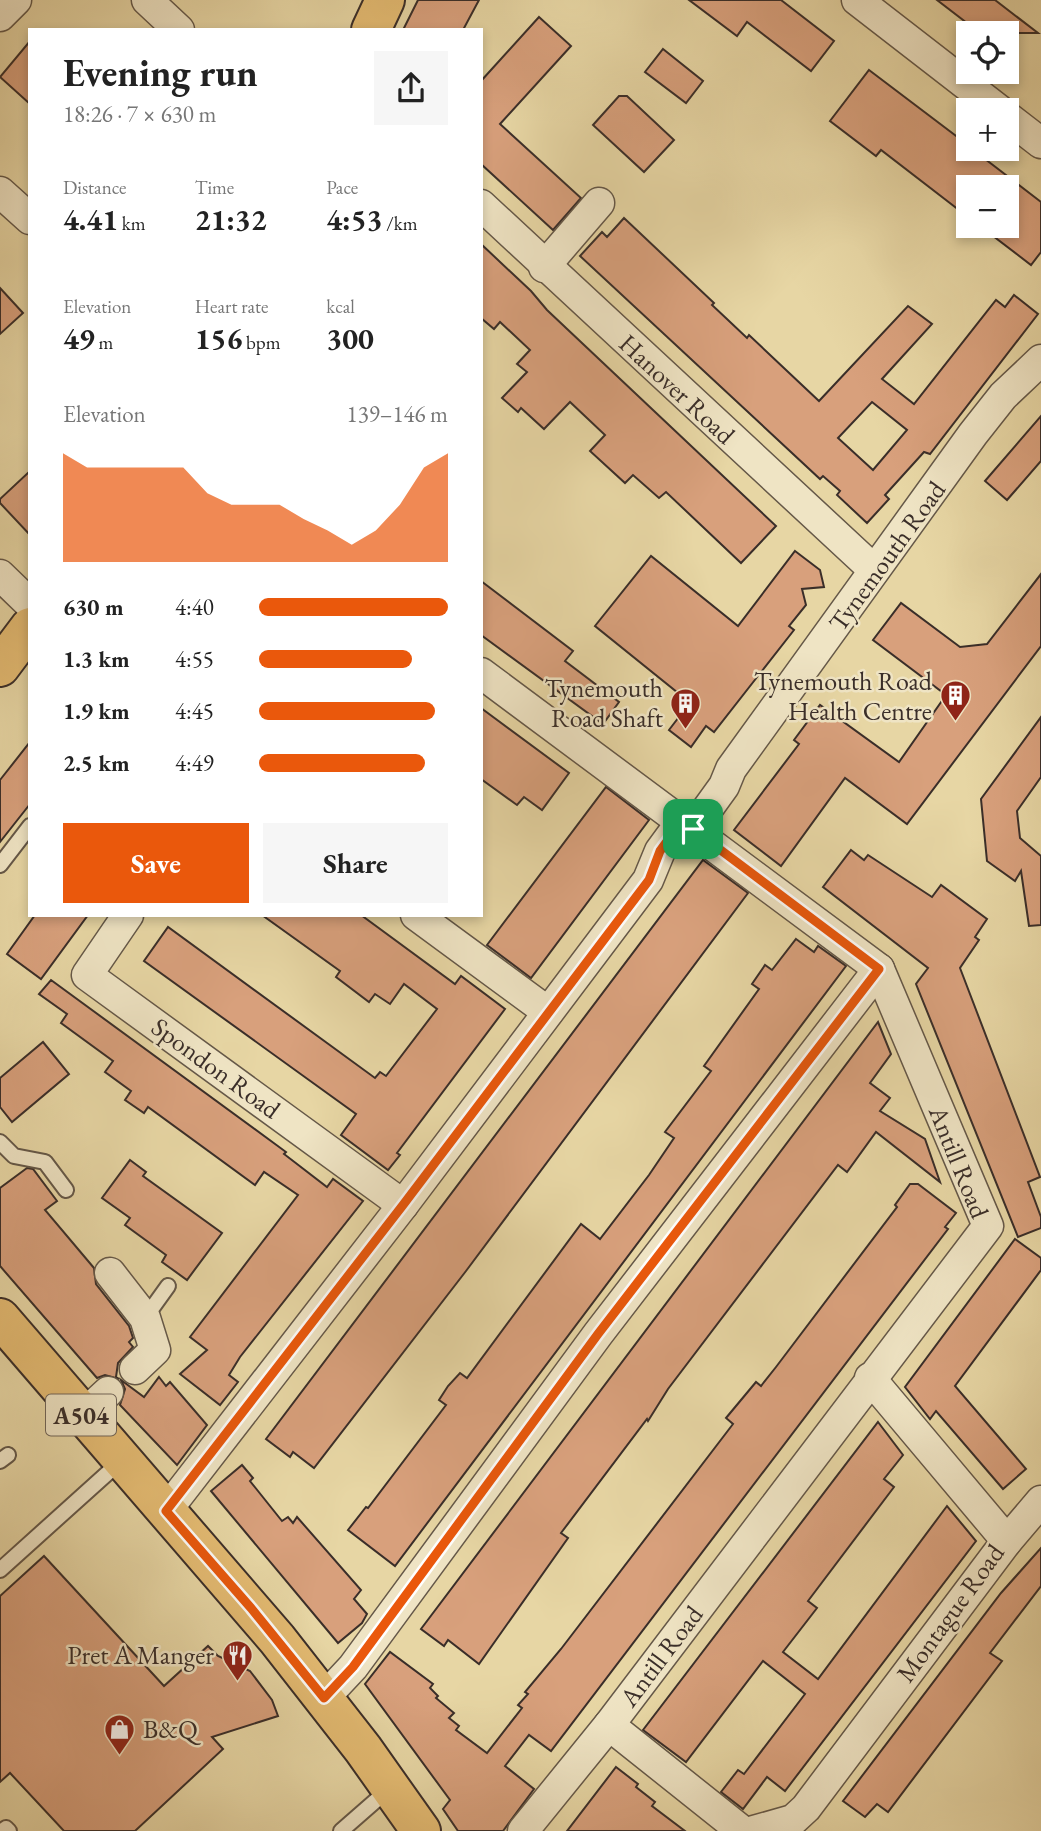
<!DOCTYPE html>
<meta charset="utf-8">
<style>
body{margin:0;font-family:"EB Garamond",serif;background:#f6f6f6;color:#222;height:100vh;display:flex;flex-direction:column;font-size:26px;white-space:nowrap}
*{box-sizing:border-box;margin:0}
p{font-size:23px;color:#767676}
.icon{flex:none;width:38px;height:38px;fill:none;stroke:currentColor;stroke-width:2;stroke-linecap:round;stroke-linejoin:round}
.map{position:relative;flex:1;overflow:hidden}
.drawer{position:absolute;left:28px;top:28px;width:455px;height:889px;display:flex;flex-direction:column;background:#fff;border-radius:0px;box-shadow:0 4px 10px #0003}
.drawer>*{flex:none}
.tools{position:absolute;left:956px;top:21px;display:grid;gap:14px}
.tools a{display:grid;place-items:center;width:63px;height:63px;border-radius:0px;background:#fff;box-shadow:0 4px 10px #0003;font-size:35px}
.pin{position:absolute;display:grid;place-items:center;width:60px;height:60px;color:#fff;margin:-30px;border-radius:14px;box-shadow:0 4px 10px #0006}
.round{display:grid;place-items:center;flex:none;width:74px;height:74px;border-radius:0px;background:#f6f6f6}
.head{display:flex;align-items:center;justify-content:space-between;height:119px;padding:0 35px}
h1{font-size:38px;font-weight:700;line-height:52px}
.metrics{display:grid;grid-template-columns:repeat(3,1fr);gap:10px;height:119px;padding:7px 35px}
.metrics div{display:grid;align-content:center}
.metrics b{font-size:30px;font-weight:700}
.metrics small{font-size:19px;font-weight:400}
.metrics p{font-size:19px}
.chart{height:196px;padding:14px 35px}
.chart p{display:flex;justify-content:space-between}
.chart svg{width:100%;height:126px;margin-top:7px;fill:#ea580c;opacity:.7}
.cta{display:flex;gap:14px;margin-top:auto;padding:14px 35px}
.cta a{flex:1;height:80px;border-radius:0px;background:#ea580c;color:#fff;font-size:28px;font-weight:700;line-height:80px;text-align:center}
.cta a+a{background:#f6f6f6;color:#222}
ul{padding:0 35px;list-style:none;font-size:23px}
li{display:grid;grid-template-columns:112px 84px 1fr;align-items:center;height:52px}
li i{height:18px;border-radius:9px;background:#ea580c}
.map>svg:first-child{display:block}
.building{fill:#d8a07c;stroke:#3a2e29;stroke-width:2;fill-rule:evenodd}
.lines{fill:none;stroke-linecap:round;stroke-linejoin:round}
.service-casing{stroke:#655848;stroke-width:18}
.minor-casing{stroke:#655848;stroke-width:33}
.primary-casing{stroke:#3a2e29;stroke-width:42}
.service{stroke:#efe4c4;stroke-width:14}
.minor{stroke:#efe4c4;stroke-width:30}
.primary{stroke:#e4bb72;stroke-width:38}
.route-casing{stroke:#fff;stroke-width:14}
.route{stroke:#ea580c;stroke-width:9}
.labels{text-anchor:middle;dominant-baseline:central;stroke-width:5;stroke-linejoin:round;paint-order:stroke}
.shield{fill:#efe4c4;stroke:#706558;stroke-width:2}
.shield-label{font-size:24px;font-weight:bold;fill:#3a2e29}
.street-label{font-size:26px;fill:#3a2e29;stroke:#efe4c4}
.poi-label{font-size:26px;fill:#3a2e29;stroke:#efe4c4;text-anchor:end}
</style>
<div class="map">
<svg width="1041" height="1831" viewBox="0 0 1041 1831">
<rect width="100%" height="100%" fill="#e7d6a4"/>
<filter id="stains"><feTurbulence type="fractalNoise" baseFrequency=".00286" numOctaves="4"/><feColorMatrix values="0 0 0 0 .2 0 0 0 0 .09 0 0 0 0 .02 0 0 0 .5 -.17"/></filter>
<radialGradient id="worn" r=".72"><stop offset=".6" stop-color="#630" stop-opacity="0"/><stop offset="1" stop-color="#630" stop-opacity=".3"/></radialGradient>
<g class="building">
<path d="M418 0H479L463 30H403Z"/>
<path d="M689 0H781L834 41 811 71 747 22 737 36Z"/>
<path d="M937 0H995L1038 33H980Z"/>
<path d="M539 17 571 46 500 124 581 198 553 230 481 164V81Z"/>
<path d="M30 41V104L0 77Z"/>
<path d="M663 49 703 81 686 103 645 72Z"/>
<path d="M869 70 968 145V149H972L1041 202V252L1031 265 980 226H1006V187H968V217L881 150 876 156 830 121Z"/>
<path d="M619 96H627L674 140 644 172 593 125Z"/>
<path d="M624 218 714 303 712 305 728 320 747 338 749 335 819 401 908 306 932 324 882 379 914 404 996 300 1005 307 1014 295 1038 314 930 454 924 452 885 495 889 499 867 523 837 495 840 491 823 476 820 479 580 256 602 232 607 237ZM872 402 907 430 873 470 838 438Z"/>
<path d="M481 244 531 291 547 310 776 526 741 563 666 492 659 498 633 475 625 483 590 451 605 435 570 402 544 429 521 408 518 412 502 398 527 372 517 364 530 350 500 322 494 329 481 318Z"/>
<path d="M0 288 23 313 0 334Z"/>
<path d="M1041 416V461L1007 500 985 481Z"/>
<path d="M30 471V535L0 503V499Z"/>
<path d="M795 551 820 570 824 587 802 589 806 605 789 626 794 630 714 732 706 726 691 747 669 730 685 709 678 704 683 697 595 626 651 556 738 626Z"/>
<path d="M1041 574V646L907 824 845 778 781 866 734 830 799 744 794 740 820 705 899 762 946 695 873 640 901 603 960 647 987 644Z"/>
<path d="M481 581 573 651 565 661 619 702 603 724 481 635Z"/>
<path d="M481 708 569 773 542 810 524 797 517 805 481 779Z"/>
<path d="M1041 717V777L1017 811 1020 838 1041 856V925L1029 926 1021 871 1015 881 987 861 981 799Z"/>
<path d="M30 742V804L0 842V780Z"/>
<path d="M606 787 649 820 531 978 487 945Z"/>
<path d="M851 850 864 860 868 855 932 897 941 885 987 919 975 937 979 940 960 968 1040 1177 1028 1182 1041 1217V1228L1018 1237 916 984 928 968 823 887Z"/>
<path d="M703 860 748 893 466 1271 314 1468 293 1452 290 1457 266 1439Z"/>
<path d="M35 915H88L41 979 7 954Z"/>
<path d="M262 915H361L455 984 461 976 505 1009 397 1153 400 1155 388 1170 341 1135 356 1114 144 961 168 927 375 1078 380 1072 386 1076 437 1009 404 984 390 1004 375 994 369 1002 336 977 340 971Z"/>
<path d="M796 939 814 952 818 946 846 966 395 1566 348 1530 366 1507 368 1508 446 1405 439 1400 448 1386 460 1373 467 1378 581 1224 600 1239 649 1175 674 1138 665 1132 711 1071 704 1066 759 989 752 984 765 965 772 970Z"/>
<path d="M51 980 286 1152 284 1154 327 1187 333 1179 363 1201 240 1357 229 1375 238 1382 220 1405 180 1374 207 1350 190 1337 298 1195 264 1172 255 1185 148 1107 144 1113 125 1100 131 1091 105 1072 113 1061 61 1023 67 1014 39 994Z"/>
<path d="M878 1022 891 1054 870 1083 890 1098 880 1111 925 1139 940 1182 876 1132 847 1172 838 1165 668 1389 648 1421 647 1419 561 1533 568 1538 479 1664 448 1640 444 1646 421 1629Z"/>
<path d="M43 1042 69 1074 12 1122 0 1107V1078Z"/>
<path d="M130 1160 146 1172 143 1176 222 1233 187 1280 162 1262 166 1255 125 1225 130 1218 102 1198Z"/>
<path d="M27 1168 33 1169 57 1201 45 1210 94 1268 96 1284 129 1326 133 1338 129 1342 133 1347 118 1363 116 1377 119 1379 105 1375 97 1378 0 1266V1188Z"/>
<path d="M910 1184H918L956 1213 945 1227 948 1229 551 1751 529 1735 505 1766 534 1789 503 1831H458L443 1809 450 1800 365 1684 390 1652 433 1684 430 1688 438 1696 436 1698 454 1713 449 1718 459 1726 456 1730 487 1753 522 1708 518 1705 528 1694 525 1692 561 1649 733 1424 726 1418 756 1382 761 1386 776 1367 897 1207 895 1205Z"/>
<path d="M1015 1239 1041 1258V1270L955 1386 1026 1469 1003 1489 936 1411 930 1419 905 1387Z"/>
<path d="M159 1377 166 1386 170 1382 207 1425 177 1465 120 1405 125 1389 121 1380 144 1397Z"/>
<path d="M878 1422 903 1455 884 1479 894 1487 808 1601 817 1608 783 1652 818 1679 947 1506 976 1541 785 1791 767 1777 743 1809 721 1792 738 1770 744 1774 805 1694 763 1661 686 1762 643 1730Z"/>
<path d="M242 1465 253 1478 250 1481 282 1521 288 1517 293 1523 297 1517 361 1590 354 1599 367 1614 362 1623 338 1643 211 1491Z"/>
<path d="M1041 1548V1586L990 1653 1002 1661 888 1812 877 1804 865 1817 843 1801 1001 1593Z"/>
<path d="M44 1556 164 1686 208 1646 218 1656 250 1671 272 1700 278 1716 212 1737 223 1749 135 1831H64L10 1773 0 1782V1596Z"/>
<path d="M616 1767 638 1784 636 1787 655 1802 652 1806 685 1831H567Z"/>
</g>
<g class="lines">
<defs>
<g id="service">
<path d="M0 865 30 826"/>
<path d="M0 1142 14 1156 45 1162 66 1190"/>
<path d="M145 1318 168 1286"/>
<path d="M0 1461 8 1455"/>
<path d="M0 1570 121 1461"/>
<path d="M2 1831 6 1828 9 1831"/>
<path d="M341 1831 389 1789"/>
</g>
<g id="minor">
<path d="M147 0 179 30"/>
<path d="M857 0 999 110"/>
<path d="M0 16 16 0"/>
<path d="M1006 116 1041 143"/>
<path d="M0 192 30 219"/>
<path d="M481 205 874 570"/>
<path d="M544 267 599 203"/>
<path d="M0 575 30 604"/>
<path d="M481 673 879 969 988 1226 609 1725 523 1831"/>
<path d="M693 829 724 786 731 769 973 434 1003 396 1041 360"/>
<path d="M128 915 87 975 403 1205"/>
<path d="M416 915 548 1012"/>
<path d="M110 1273 145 1318 155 1350 135 1369"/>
<path d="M870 1378 1007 1541"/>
<path d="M82 1416 108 1392"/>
<path d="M166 1511 403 1205 648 880 660 851 682 821"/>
<path d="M324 1698 353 1667 598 1334 879 969"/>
<path d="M609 1725 742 1831"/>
<path d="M754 1831 793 1820 806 1808 1007 1541 1041 1501"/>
</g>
<g id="primary">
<path d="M371 30 385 0"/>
<path d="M0 667 30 627"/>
<path d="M0 1318 277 1639 363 1749 421 1831"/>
</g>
</defs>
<use href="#service" class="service-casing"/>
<use href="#minor" class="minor-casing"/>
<use href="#primary" class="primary-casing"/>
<use href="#service" class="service"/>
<use href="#minor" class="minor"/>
<use href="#primary" class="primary"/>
</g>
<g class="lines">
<defs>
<path id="route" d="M682 821 879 969 598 1334 353 1667 324 1698 251 1608 166 1511 403 1205 649 880 660 851Z"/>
</defs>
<use href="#route" class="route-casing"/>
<use href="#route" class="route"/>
</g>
<defs>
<symbol id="building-pin" viewBox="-11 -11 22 30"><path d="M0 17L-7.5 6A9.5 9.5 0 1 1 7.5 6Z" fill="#8f2418" stroke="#efe4c4"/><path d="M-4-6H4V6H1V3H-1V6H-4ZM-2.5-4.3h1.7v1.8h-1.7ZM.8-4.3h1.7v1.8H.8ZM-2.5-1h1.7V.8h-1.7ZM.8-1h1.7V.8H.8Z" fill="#fff"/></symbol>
<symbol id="restaurant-pin" viewBox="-11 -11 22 30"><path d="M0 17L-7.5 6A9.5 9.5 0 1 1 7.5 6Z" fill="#8f2418" stroke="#efe4c4"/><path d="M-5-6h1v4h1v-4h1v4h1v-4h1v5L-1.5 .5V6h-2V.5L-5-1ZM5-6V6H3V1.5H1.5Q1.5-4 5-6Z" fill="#fff"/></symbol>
<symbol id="shop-pin" viewBox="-11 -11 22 30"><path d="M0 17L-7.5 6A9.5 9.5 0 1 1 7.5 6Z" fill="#8f2418" stroke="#efe4c4"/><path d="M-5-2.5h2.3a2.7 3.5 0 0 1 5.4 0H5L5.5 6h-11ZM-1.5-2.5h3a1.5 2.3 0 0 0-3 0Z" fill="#fff"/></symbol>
</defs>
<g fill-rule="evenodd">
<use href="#building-pin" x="938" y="678" width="35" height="47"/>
<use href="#building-pin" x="668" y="686" width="35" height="47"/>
<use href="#restaurant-pin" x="220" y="1638" width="35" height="47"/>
<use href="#shop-pin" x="102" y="1712" width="35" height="47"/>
</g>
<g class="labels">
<rect class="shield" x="46" y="1394.5" width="70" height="41" rx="5"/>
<g class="shield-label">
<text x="81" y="1415">A504</text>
</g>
<g class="street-label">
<text transform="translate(677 389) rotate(43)">Hanover Road</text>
<text transform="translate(887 556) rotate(-54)">Tynemouth Road</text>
<text transform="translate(216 1068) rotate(36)">Spondon Road</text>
<text transform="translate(959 1162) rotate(68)">Antill Road</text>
<text transform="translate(950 1613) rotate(-54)">Montague Road</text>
<text transform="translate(661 1656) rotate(-53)">Antill Road</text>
</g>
<g class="poi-label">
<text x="932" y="681">Tynemouth Road<tspan x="932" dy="30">Health Centre</tspan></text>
<text x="663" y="688">Tynemouth<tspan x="663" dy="30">Road Shaft</tspan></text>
<text x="214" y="1655">Pret A Manger</text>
<text x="143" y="1729" text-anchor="start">B&amp;Q</text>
</g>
</g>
<rect width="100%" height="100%" filter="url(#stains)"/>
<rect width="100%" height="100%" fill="url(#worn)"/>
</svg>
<div class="tools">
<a><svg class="icon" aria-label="locate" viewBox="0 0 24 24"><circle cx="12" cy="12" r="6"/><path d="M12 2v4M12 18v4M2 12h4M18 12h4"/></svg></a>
<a>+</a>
<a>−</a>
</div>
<div class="pin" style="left:693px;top:829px;background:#1e9e55"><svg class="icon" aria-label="arrive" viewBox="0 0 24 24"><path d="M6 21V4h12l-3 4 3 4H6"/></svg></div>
<section class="drawer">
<div class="head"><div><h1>Evening run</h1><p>18:26 · 7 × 630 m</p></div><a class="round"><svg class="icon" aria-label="share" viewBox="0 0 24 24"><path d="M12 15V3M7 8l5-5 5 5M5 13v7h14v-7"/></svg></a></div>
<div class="metrics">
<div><p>Distance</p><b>4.41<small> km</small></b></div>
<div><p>Time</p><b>21:32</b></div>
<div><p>Pace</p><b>4:53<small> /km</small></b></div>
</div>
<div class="metrics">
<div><p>Elevation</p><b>49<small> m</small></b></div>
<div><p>Heart rate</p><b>156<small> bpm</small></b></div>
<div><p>kcal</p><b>300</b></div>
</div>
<div class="chart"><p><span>Elevation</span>139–146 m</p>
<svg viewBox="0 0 160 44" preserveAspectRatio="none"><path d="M0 44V6L10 11L20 11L30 11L40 11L50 11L60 20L70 24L80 24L90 24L100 29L110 33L120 38L130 33L140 24L150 11L160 6V44z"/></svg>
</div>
<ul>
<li><b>630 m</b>4:40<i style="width:100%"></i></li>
<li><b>1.3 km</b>4:55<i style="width:81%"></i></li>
<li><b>1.9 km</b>4:45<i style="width:93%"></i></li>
<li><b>2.5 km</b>4:49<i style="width:88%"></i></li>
</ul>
<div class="cta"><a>Save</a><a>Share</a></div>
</section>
</div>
